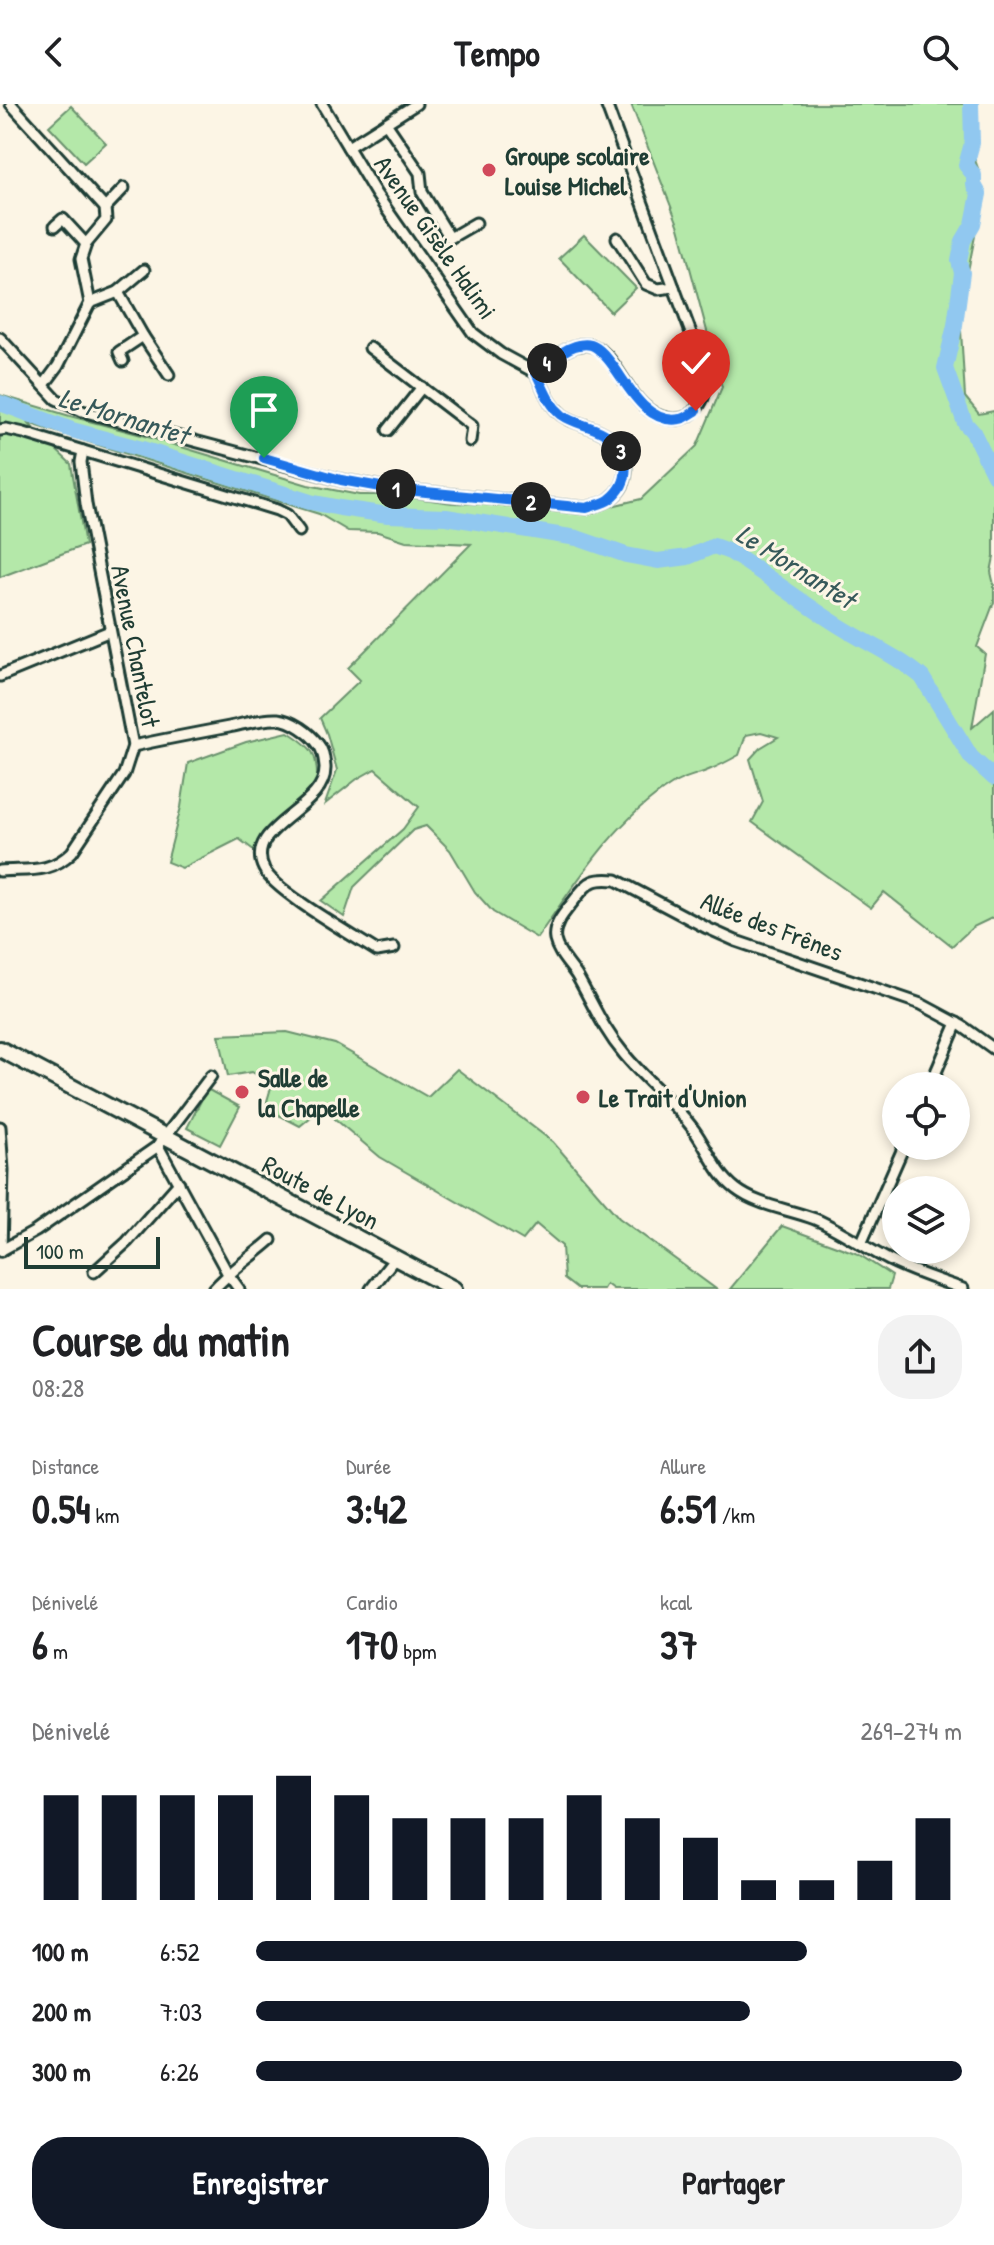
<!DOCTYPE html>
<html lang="fr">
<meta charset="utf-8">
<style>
body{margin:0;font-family:"Patrick Hand",sans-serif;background:#f2f2f2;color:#202124;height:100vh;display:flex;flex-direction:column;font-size:30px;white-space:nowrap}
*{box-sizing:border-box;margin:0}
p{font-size:26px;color:#757577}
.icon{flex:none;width:44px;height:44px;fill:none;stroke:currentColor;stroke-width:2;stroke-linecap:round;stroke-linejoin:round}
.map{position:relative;height:1185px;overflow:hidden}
.side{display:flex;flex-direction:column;background:#fff;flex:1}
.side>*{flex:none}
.controls{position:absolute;left:882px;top:968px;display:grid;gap:16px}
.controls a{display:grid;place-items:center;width:88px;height:88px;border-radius:50%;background:#fff;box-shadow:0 4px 12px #0003;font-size:40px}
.scale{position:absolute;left:24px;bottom:20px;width:136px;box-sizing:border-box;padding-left:8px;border:4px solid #1f3d34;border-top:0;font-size:22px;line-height:28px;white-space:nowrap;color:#1f3d34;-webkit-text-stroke:6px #fcf5e5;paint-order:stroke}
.pin{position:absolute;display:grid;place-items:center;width:68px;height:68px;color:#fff;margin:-82px -34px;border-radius:50% 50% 50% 0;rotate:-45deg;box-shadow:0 0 8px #0007}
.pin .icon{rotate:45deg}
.km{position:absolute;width:40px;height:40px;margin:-20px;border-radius:50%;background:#222;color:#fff;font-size:22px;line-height:40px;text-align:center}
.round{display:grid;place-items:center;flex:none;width:84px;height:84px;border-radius:32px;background:#f2f2f2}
.summary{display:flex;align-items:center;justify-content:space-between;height:136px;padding:0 32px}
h1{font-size:44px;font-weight:700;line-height:60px}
.stats{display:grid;grid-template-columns:repeat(3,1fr);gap:12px;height:136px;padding:8px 32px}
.stats div{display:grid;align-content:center}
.stats b{font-size:40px;font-weight:700}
.stats small{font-size:22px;font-weight:400}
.stats p{font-size:22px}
.chart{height:224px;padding:16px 32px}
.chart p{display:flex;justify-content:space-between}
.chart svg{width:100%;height:144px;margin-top:8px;stroke:#111827;stroke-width:6}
.button{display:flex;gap:16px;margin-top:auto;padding:16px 32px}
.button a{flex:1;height:92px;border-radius:32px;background:#111827;color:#fff;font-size:32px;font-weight:700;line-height:92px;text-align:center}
.button a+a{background:#f2f2f2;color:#202124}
ul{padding:0 32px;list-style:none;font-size:26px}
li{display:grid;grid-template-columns:128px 96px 1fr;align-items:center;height:60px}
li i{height:20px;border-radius:10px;background:#111827}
header{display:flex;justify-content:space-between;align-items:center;height:104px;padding:0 32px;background:#fff;font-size:36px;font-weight:700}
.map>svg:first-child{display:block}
.green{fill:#b4e8a9;stroke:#6a926e;stroke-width:2}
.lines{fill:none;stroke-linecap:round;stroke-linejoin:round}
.river{stroke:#91c8f0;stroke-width:16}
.minor-casing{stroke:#1f3d34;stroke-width:15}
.primary-casing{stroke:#1f3d34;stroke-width:20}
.minor{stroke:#fcf5e5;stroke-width:9}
.primary{stroke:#fcf5e5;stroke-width:14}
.route-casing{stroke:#fff;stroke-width:16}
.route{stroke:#1a73e8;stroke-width:10}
.poi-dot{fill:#d1495b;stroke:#fcf5e5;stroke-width:3}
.labels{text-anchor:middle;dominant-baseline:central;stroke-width:6;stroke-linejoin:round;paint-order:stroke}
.poi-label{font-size:26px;font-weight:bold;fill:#1f3d34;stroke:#fcf5e5;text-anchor:start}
.street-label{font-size:26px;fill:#1f3d34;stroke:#fcf5e5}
.water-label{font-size:28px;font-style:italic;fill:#36595a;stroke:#fcf5e5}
</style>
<header><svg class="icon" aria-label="back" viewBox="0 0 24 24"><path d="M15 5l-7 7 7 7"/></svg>Tempo<svg class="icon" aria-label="search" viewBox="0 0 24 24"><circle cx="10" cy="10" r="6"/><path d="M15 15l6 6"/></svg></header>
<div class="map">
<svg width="994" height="1185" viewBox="0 0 994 1185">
<rect width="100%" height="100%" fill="#fcf5e5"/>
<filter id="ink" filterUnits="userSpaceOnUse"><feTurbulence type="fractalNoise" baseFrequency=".0125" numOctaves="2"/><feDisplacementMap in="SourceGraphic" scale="16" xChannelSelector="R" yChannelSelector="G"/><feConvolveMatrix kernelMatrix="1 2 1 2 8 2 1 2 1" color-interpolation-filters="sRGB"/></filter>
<g filter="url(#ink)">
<g class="green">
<path d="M631 0H976L975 56 979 67 982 97 964 187 961 226 965 293 979 310 994 307V453L991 468 994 481V498L977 543 985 550 972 624 994 605V813L973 823 952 842 884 788 871 804 752 718 763 698 750 655 760 644 778 633 761 628 746 631 739 651C730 656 721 661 711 665 698 671 683 673 671 681 613 718 576 779 537 834L493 808 475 788 450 746 426 722 413 726 354 783 344 813 321 797 403 725 419 703 375 665 357 675 325 700 337 666 327 630 320 614 360 576 348 564 471 440 406 437 378 428 348 427 319 410 28 319 71 360 85 441 0 473V291L70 312 138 330 308 381 359 391H395L452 399 500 400 590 407 641 395 697 342 722 283 679 123Z"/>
<path d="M71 2 106 39 84 59 49 22Z"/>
<path d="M584 131 636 184 611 208 559 154Z"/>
<path d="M288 628C314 644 318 650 317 681L263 728 255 747 239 735 182 764 167 758 181 703 188 659 246 638Z"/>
<path d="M287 928 335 940 428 993 457 965 553 1038 619 1114 716 1185H613L606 1180 603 1185H577L564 1175 562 1142 536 1120 523 1136 380 1053 322 1004 300 1022 265 1004 272 980 252 968 228 972 219 931Z"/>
<path d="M207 985 240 1003 220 1041 187 1024Z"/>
<path d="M782 1122 858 1150 892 1172 888 1185H730Z"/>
</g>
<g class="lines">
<g class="river">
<path d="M971 0 972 39 966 61 974 71V81L979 90 973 120 963 137 959 157 962 169 955 221 945 264 965 319 973 328 994 371"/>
<path d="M0 299 72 326 142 345 310 398 340 404 388 411 446 413 577 434 626 451 658 457 688 453 714 442 730 448C767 471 801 498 838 521 866 539 896 551 922 573L971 653 994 674"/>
</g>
<defs>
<g id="minor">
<path d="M11 0 105 104 106 116 86 140 81 155 90 199 58 262 44 281"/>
<path d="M322 0 376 90 473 229 501 250 536 269"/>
<path d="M386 19 420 69 422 88 450 134 476 119"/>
<path d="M348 43 416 0"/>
<path d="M105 104 124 84"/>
<path d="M55 122 63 115 86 140"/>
<path d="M617 134 646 180 658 185 674 183"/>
<path d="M118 188 143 232 169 271"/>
<path d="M90 199 118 188 144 166"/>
<path d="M0 234 56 295 82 307 341 376 386 384 587 404C595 401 604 400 610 395 633 378 630 349 608 332 595 322 576 321 562 311 548 300 544 284 536 269"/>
<path d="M370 244 472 322 470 337"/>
<path d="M123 257 119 248 143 232"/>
<path d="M536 269C549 257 571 237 590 241 619 247 629 311 671 315 684 316 695 310 701 298 709 284 704 270 701 256L606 0"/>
<path d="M0 326 6 325 24 329 277 406 287 411 299 427"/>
<path d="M388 326 422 283"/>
<path d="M0 572 110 527"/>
<path d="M133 642C165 635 197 629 229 623 244 620 262 614 278 615 292 616 310 629 318 640 324 647 324 655 325 663 327 706 242 722 264 765 274 787 354 832 377 847L394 844"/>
<path d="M0 767C29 765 50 770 72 748L124 670 133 642 86 400 81 358 83 347"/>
<path d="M930 982 957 919"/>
<path d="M0 1023 3 1066 1 1147"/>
<path d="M158 1042 228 1170 239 1185"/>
<path d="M861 1140 904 1042"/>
<path d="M0 1147 36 1127 158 1042 211 972"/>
<path d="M94 1168 127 1138 179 1079"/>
<path d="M214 1185C231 1166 252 1153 271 1136"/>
<path d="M371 1185 395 1154"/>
<path d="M963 1185C938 1176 913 1168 889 1156 864 1143 841 1126 815 1115 789 1105 758 1102 736 1085 716 1070 708 1045 694 1026 674 998 646 977 624 950 603 925 593 900 577 872 570 861 558 850 555 836 552 820 567 806 576 794 589 776 595 774 616 776L707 824 736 837 921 900 962 922 994 945"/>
</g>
<path id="primary" d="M0 945 454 1185"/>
</defs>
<use href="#minor" class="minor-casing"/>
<use href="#primary" class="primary-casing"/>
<use href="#minor" class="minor"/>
<use href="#primary" class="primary"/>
</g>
</g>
<g class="lines" filter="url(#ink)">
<defs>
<path id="route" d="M264 354 341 376 386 384 587 404C594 401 604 400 610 395 632 378 630 349 608 332 595 322 576 321 562 311 548 300 544 284 536 269 549 258 572 236 591 241 600 244 608 255 614 263 629 284 648 321 680 315 685 315 692 309 696 307"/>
</defs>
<use href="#route" class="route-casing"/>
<use href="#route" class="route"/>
</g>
<g class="poi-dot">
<circle cx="489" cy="66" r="8"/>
<circle cx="242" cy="988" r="8"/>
<circle cx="583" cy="993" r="8"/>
</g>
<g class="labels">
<g class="poi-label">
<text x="505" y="51">Groupe scolaire<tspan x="505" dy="30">Louise Michel</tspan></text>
<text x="258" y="973">Salle de<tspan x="258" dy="30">la Chapelle</tspan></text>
<text x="599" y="993">Le Trait d'Union</text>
</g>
<g class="street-label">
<text transform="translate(436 133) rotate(55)">Avenue Gisèle Halimi</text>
<text transform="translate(136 542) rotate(79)">Avenue Chantelot</text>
<text transform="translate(772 822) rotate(21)">Allée des Frênes</text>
<text transform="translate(321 1088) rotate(28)">Route de Lyon</text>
</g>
<g class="water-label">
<text transform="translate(124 312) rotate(17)">Le Mornantet</text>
<text transform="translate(796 462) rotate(32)">Le Mornantet</text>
</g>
</g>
</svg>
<div class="controls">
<a><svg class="icon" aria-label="locate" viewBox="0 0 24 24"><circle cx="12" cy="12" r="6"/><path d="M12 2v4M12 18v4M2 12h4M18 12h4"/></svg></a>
<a><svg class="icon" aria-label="layers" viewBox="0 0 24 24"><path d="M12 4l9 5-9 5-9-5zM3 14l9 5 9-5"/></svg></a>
</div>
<div class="scale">100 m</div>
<div class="pin" style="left:264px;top:354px;background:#1e9e55"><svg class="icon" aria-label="arrive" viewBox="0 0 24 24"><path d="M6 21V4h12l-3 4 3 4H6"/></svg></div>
<div class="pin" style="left:696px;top:307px;background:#d93025"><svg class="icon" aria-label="check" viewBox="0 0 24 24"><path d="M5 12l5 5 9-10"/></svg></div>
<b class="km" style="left:396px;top:385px">1</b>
<b class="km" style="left:531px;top:398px">2</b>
<b class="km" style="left:621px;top:347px">3</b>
<b class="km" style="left:547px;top:259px">4</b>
</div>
<section class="side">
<div class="summary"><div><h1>Course du matin</h1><p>08:28</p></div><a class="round"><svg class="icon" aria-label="share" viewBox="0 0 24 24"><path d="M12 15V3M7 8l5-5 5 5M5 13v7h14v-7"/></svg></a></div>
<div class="stats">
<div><p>Distance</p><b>0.54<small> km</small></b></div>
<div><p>Durée</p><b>3:42</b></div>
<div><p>Allure</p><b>6:51<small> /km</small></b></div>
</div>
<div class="stats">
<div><p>Dénivelé</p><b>6<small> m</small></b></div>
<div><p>Cardio</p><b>170<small> bpm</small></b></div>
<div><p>kcal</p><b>37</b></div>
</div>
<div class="chart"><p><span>Dénivelé</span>269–274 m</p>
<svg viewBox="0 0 160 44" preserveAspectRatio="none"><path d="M5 44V12M15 44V12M25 44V12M35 44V12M45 44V6M55 44V12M65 44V19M75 44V19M85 44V19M95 44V12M105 44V19M115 44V25M125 44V38M135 44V38M145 44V32M155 44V19"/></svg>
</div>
<ul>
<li><b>100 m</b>6:52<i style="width:78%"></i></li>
<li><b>200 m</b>7:03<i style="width:70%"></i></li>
<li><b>300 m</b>6:26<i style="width:100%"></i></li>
</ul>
<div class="button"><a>Enregistrer</a><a>Partager</a></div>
</section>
